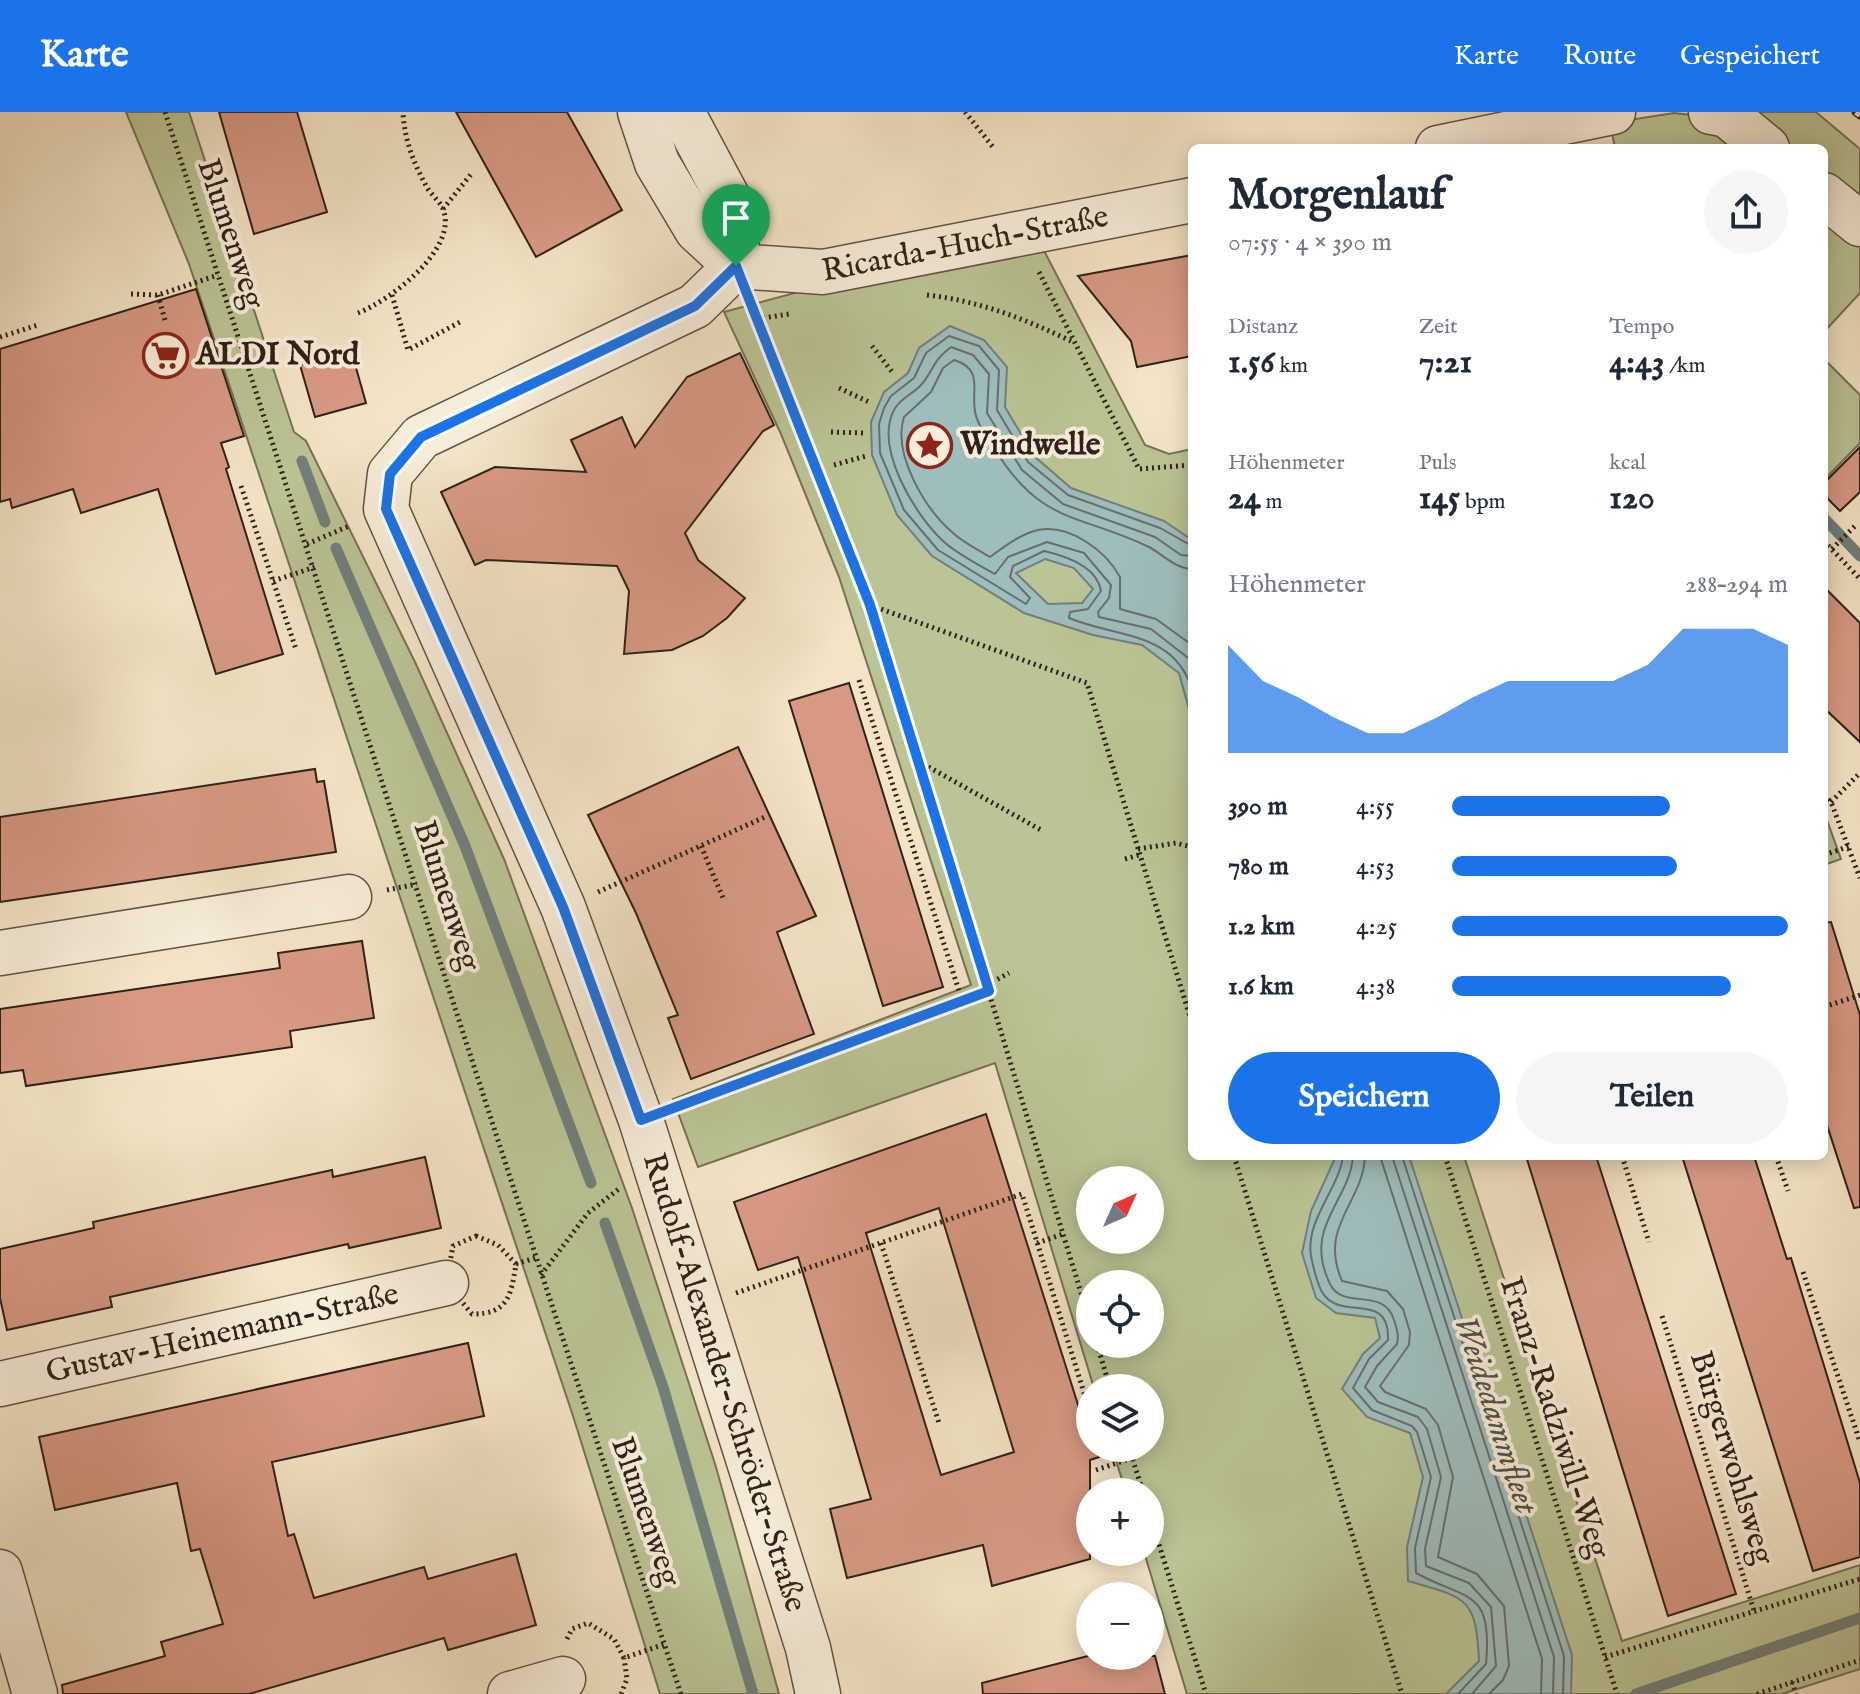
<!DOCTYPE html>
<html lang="de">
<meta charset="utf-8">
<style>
body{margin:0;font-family:"IM FELL English",serif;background:#f6f6f7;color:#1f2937;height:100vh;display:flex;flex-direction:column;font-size:30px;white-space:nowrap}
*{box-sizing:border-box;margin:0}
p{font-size:26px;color:#747a83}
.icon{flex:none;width:44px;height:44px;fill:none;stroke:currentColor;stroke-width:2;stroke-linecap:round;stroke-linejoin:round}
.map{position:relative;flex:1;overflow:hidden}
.details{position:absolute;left:1188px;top:32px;width:640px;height:1016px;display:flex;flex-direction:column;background:#fff;border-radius:12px;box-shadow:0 4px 20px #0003}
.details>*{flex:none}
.needle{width:52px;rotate:45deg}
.fabs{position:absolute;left:1076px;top:1054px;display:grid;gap:16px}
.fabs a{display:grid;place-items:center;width:88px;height:88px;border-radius:50%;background:#fff;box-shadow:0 4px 20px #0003;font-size:40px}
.pin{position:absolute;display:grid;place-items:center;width:68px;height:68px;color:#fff;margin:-82px -34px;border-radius:50% 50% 50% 0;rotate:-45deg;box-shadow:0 0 8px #0007}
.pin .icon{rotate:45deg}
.round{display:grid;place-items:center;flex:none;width:84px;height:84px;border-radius:42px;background:#f6f6f7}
.head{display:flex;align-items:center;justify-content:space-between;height:136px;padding:0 40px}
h1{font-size:44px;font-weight:700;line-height:60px}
.stats{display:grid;grid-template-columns:repeat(3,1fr);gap:12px;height:136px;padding:8px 40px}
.stats div{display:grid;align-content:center}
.stats b{font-size:34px;font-weight:700}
.stats small{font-size:22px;font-weight:400}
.stats p{font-size:22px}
.chart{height:224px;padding:16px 40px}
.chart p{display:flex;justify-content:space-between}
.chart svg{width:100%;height:144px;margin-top:8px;fill:#1a73e8;opacity:.7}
.cta{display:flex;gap:16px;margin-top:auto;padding:16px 40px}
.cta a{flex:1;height:92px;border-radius:48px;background:#1a73e8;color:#fff;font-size:32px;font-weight:700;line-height:92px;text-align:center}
.cta a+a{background:#f6f6f7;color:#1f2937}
ul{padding:0 40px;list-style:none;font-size:26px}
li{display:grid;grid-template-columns:128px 96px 1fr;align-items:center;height:60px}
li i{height:20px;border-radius:10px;background:#1a73e8}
header{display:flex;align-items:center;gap:48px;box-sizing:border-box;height:112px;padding:0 40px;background:#1a73e8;color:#fff}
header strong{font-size:38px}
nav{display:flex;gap:44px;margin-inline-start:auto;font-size:28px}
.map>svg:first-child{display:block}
.green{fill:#bbc494;stroke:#767257;stroke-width:2;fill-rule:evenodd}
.water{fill:#9ebdbd;stroke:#727f7c;stroke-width:2;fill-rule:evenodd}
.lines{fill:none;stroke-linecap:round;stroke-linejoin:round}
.shore{stroke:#676f6c;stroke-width:2}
.stream{stroke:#727f7c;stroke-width:11}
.building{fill:#d89983;stroke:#30211a;stroke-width:2;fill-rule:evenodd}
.minor-casing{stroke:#615245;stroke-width:47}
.path{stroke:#30211a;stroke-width:5;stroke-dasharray:2 4;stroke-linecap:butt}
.minor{stroke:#f7edda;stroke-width:44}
.rail-casing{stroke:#30211a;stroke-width:9}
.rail{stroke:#f7edda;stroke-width:6;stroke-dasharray:18;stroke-linecap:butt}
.route-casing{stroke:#fff;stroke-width:16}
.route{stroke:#1a73e8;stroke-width:10}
.labels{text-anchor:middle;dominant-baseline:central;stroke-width:8;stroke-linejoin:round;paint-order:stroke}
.street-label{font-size:32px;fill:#30211a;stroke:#f7edda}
.poi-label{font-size:32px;font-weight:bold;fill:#30211a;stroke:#f7edda;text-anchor:start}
.water-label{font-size:34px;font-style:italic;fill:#51504b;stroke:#f7edda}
</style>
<header>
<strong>Karte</strong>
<nav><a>Karte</a><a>Route</a><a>Gespeichert</a></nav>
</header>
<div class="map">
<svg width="1860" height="1582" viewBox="0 0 1860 1582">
<rect width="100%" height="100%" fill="#f3e4c6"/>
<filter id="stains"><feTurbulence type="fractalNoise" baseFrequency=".0025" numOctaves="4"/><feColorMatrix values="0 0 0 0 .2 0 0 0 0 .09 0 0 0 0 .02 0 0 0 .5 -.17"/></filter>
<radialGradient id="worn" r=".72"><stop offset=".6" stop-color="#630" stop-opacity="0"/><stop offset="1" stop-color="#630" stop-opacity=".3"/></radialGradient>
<g class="green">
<path d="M126 0H189L294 320 306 329 415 550 504 747 632 1096 716 1355 779 1582H660L573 1304 189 152Z"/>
<path d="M1747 0H1816L1860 37V93L1824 63V36H1791Z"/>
<path d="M1674 1 1700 4 1757 36H1615L1610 11Z"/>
<path d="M1824 91 1860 121V181L1824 220Z"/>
<path d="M1040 131 1145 333 1169 342 1192 337V1044H1464L1622 1529 1860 1453V1557L1782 1582H1187L1144 1440H1150V1380H1126L1112 1336H1150V1276H1094L995 951 698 1055 673 987 971 873 839 465 781 322 724 200 858 164ZM1090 1068H1150V1128H1090ZM1090 1172H1150V1232H1090Z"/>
<path d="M1824 247 1860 283V331L1824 368Z"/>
<path d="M1824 700 1841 747 1824 753Z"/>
</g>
<g class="water">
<path d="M950 214 984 228 1007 255 1005 295 1034 344 1071 376 1164 409 1192 428V608L1179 561 1142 533 1093 523 1024 501 932 444 897 403 872 343 871 310 884 280 908 261 919 236ZM1045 447 1074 456 1093 477 1082 491 1048 492 1016 461Z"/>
<path d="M1336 1044H1409L1572 1543 1571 1582H1446L1479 1549C1476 1486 1468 1486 1408 1469L1407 1435 1423 1365 1410 1321 1367 1305 1342 1277 1363 1242 1380 1226 1375 1206 1336 1201 1316 1186 1302 1141 1311 1099Z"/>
</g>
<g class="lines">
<g class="shore">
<path d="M1192 434 1160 416 1068 383 1028 350 997 298 999 258 979 234 949 224 926 241 914 266 891 284 884 296 879 312 880 341 904 398 938 438 1026 492 1030 486 1010 465 1013 454 1044 439C1066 444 1097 454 1101 479L1088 497 1070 500 1069 506C1117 526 1175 519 1192 578"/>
<path d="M1192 444 1181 443 1155 425 1063 392 1022 358 987 301 989 262 973 243 951 235C931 250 934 259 921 273 912 283 901 285 894 298 874 336 915 403 943 429 957 442 979 453 995 462L1008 445 1047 430 1084 441 1111 473 1109 486 1098 500 1099 505 1151 517 1192 549"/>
<path d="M1192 457C1174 456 1164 443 1149 435 1078 401 1041 413 994 336 988 326 979 315 976 304 969 280 986 258 954 248L943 256 931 280 904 305C892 342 925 397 953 421 963 430 978 438 990 445 1004 435 1020 422 1038 418 1070 412 1106 439 1120 465V497L1156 507 1192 533"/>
<path d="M1343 1044C1339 1077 1305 1108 1311 1144 1313 1154 1317 1171 1322 1180 1340 1211 1390 1177 1388 1228L1369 1247 1353 1276 1372 1298 1412 1314 1417 1320 1431 1365 1415 1436 1416 1461C1467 1489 1493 1476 1486 1552L1458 1582"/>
<path d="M1353 1044C1350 1090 1302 1114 1330 1172 1343 1199 1384 1174 1394 1208 1397 1217 1399 1223 1397 1232L1377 1254 1365 1275 1378 1290 1418 1305 1427 1317 1441 1365 1425 1437 1426 1454 1469 1471 1491 1495 1496 1554 1472 1582"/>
<path d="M1365 1044C1363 1092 1318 1113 1342 1169L1387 1179 1403 1197 1410 1220 1409 1233 1380 1274 1385 1280 1426 1297 1438 1313 1453 1365 1438 1445 1477 1462 1504 1494 1509 1554 1503 1568 1489 1582"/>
<path d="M1380 1044 1542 1547 1541 1582"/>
<path d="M1392 1044 1554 1545 1553 1582"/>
<path d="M1402 1044 1564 1544 1563 1582"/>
</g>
<g class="stream">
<path d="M302 349 325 410"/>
<path d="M1824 406 1860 444"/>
<path d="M336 436 465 734 591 1071"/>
<path d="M605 1111 663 1275 753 1582"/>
<path d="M1636 1582 1860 1506"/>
</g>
</g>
<g class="building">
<path d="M219 0H297L327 100 254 122Z"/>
<path d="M456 0H567L622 98 536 145Z"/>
<path d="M1192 143V244L1137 255 1131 229 1078 164Z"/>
<path d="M196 177 244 324 221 331 229 355 226 357 283 542 216 562 158 377 81 401 73 377 12 396 10 387 0 390V237Z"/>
<path d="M351 238 366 291 315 305 300 253Z"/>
<path d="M740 241 774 313 763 319 685 421 698 448 745 486 727 506 703 524 672 538 624 542 629 479 617 454 486 448 475 453 441 380 495 355 586 360 571 328 622 305 635 335 687 265Z"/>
<path d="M1860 335V380L1840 399 1824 383V371Z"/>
<path d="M1824 475 1860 511V630L1824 596Z"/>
<path d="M849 571 943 875 883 894 789 589Z"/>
<path d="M738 635 816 804 777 820 814 922 691 967 668 906 678 903 636 801 588 703Z"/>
<path d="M315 657 317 670 324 669 336 740 0 790V705Z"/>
<path d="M1831 810 1860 903V1095L1854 1096 1824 1004V811Z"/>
<path d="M362 829 374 906 290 919 292 935 26 974 23 958 0 961V897L280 856 278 841Z"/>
<path d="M986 1002 1086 1318 1090 1317V1336H1096L1099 1345 1090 1348V1447L992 1474 983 1433 847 1466 830 1397 871 1387 841 1285 798 1145 758 1158 734 1090ZM939 1096 1014 1340 941 1363 866 1121Z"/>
<path d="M1526 1044H1596L1736 1482 1668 1504Z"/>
<path d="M1682 1044H1754L1787 1147 1791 1146 1860 1371V1445L1813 1459Z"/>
<path d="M425 1045 441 1116 349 1136 348 1132 110 1185 112 1195 7 1218 0 1186V1137L94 1116 93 1110 332 1058 333 1065Z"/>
<path d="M468 1231 484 1304 272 1350 288 1424 294 1422 314 1486 424 1455 428 1467 516 1442 536 1513 448 1538 444 1526 249 1582H63L62 1573 165 1544 161 1530 223 1512 200 1437 191 1439 177 1371 55 1398 39 1325Z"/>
<path d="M1088 1544H1155L1165 1582H983L982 1571Z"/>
</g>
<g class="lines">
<defs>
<g id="minor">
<path d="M640 0 657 51 697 118 736 154"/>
<path id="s1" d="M682 0 737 103 736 154 695 194 421 325 390 362 386 397 563 795 641 1008 808 1536 818 1582"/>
<path d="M1711 0 1727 3 1767 36"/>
<path d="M1438 36 1613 0"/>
<path d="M1824 83 1860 112"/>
<path id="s2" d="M736 154 823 160 1192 88"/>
<path d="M0 841 349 785"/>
<path id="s3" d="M0 1272 446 1171"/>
<path d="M0 1460 35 1582"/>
<path d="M510 1582 563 1567"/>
</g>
</defs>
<use href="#minor" class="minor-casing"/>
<g class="path">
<path d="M165 0C337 527 504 1056 681 1582"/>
<path d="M965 0 993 35"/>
<path d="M443 97 472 61"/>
<path d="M1039 160 1139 357 1192 353"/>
<path d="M131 182 158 183 218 163"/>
<path d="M158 183 165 208"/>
<path d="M392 183 408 238 460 210"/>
<path d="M927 183C980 189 1025 207 1073 230"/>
<path d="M753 196 870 493 1090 1210"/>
<path d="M358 201C389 189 459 137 443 97 440 90 432 83 428 77 414 53 404 27 403 0"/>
<path d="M757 207 789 202"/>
<path d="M0 225 38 213"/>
<path d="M872 234 893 261"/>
<path d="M839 276 869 290"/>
<path d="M831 320 863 321"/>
<path d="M834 353 866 344"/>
<path d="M241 374 296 537"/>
<path d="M1824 429 1860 467"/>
<path d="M307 432 349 414"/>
<path d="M1832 437 1856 413"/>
<path d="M273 469 315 455"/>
<path d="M870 493 1087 571 1192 911"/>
<path d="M859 568 962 888"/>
<path d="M918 649 1041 718"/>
<path d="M1824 683 1831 690 1860 766"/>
<path d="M1831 690 1860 661"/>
<path d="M701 734 723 786"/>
<path d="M1138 737 1176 731 1192 735"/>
<path d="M1824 743 1850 734"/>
<path d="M1125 747 1139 743"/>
<path d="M387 778 417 772"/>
<path d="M598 780 765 705"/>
<path d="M987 873 1009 861"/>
<path d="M1824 895 1860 883"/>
<path d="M679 994 988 879"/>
<path d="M1234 1044 1402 1582"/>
<path d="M1445 1044 1617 1582"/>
<path d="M1622 1044 1649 1130"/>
<path d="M1776 1044 1788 1079"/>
<path d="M476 1124 498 1133 516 1152C511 1184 508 1202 472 1202L446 1171 453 1134Z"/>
<path d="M881 1131 939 1311"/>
<path d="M1037 1131 1063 1122"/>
<path d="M516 1152 535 1146"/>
<path d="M1803 1160 1860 1330"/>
<path d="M541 1163 588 1101 620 1076"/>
<path d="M736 1181 1022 1082 1085 1284 1090 1283"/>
<path d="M1662 1204 1755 1502"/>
<path d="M1097 1232 1110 1276"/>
<path d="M1129 1336 1143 1380"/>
<path d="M1096 1358 1132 1346"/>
<path d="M1150 1404 1206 1582"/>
<path d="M567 1527 572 1517 588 1511 614 1527 624 1546 665 1532"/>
<path d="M1605 1545 1860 1467"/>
<path d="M1792 1570 1796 1582"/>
<path d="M621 1582 627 1567 624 1546"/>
<path d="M1757 1582 1860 1548"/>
</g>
<use href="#minor" class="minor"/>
<defs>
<path id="rail" d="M1856 0 1860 3"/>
</defs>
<use href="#rail" class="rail-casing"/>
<use href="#rail" class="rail"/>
</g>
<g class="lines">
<defs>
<path id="route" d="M736 154 870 493 989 879 641 1008 563 795 386 397 390 362 421 325 695 194Z"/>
</defs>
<use href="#route" class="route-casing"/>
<use href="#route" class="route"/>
</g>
<defs>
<symbol id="supermarket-ring" viewBox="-11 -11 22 22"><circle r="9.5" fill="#f7edda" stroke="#8f2418" stroke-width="1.5"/><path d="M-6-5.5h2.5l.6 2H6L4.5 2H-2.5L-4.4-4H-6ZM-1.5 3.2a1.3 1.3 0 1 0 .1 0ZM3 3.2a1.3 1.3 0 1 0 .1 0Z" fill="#8f2418"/></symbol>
<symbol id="sight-ring" viewBox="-11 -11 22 22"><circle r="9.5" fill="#f7edda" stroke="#8f2418" stroke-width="1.5"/><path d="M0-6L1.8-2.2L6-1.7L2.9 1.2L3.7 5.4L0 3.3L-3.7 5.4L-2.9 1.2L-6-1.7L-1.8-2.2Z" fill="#8f2418"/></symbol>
</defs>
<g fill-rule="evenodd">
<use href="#supermarket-ring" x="140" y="218" width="51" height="51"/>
<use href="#sight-ring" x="904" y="308" width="51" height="51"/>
</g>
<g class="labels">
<g class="street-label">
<text transform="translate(230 122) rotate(72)">Blumenweg</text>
<text stroke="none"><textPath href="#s2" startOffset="232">Ricarda-Huch-Straße</textPath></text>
<text transform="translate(446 784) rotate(72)">Blumenweg</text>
<text stroke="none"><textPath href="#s3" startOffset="228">Gustav-Heinemann-Straße</textPath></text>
<text stroke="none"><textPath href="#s1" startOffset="1550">Rudolf-Alexander-Schröder-Straße</textPath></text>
<text transform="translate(1554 1306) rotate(72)">Franz-Radziwill-Weg</text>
<text transform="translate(1731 1346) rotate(73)">Bürgerwohlsweg</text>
<text transform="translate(645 1400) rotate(71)">Blumenweg</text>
</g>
<g class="poi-label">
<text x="196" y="243">ALDI Nord</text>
<text x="960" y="333">Windwelle</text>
</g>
<g class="water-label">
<text transform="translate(1495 1303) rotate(72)">Weidedammfleet</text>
</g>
</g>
<rect width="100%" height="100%" filter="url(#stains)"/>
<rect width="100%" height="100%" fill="url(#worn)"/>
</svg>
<div class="fabs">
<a><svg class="needle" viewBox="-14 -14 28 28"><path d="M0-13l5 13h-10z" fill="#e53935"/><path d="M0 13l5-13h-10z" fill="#747a83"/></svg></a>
<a><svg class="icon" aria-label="locate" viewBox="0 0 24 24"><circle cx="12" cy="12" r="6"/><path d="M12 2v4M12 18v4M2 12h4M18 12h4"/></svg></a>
<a><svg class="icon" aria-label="layers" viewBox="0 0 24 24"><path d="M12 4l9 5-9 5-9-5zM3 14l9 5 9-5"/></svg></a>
<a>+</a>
<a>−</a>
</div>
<div class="pin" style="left:736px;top:154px;background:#1e9e55"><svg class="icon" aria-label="arrive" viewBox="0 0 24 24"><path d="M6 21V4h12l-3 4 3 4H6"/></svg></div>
<section class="details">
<div class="head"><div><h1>Morgenlauf</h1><p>07:55 · 4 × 390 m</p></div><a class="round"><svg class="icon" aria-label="share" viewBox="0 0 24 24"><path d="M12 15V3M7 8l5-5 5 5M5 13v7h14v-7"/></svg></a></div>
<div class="stats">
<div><p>Distanz</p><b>1.56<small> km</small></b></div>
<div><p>Zeit</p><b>7:21</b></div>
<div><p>Tempo</p><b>4:43<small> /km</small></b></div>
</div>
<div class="stats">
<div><p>Höhenmeter</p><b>24<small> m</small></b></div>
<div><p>Puls</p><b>145<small> bpm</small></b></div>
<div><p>kcal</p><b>120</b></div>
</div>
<div class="chart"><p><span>Höhenmeter</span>288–294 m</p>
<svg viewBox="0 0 160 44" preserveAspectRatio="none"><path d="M0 44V11L10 22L20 27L30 33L40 38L50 38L60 33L70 27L80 22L90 22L100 22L110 22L120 17L130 6L140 6L150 6L160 11V44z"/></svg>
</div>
<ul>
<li><b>390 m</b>4:55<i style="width:65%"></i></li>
<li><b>780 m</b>4:53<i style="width:67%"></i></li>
<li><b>1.2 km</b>4:25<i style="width:100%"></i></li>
<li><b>1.6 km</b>4:38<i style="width:83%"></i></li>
</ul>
<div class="cta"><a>Speichern</a><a>Teilen</a></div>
</section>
</div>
